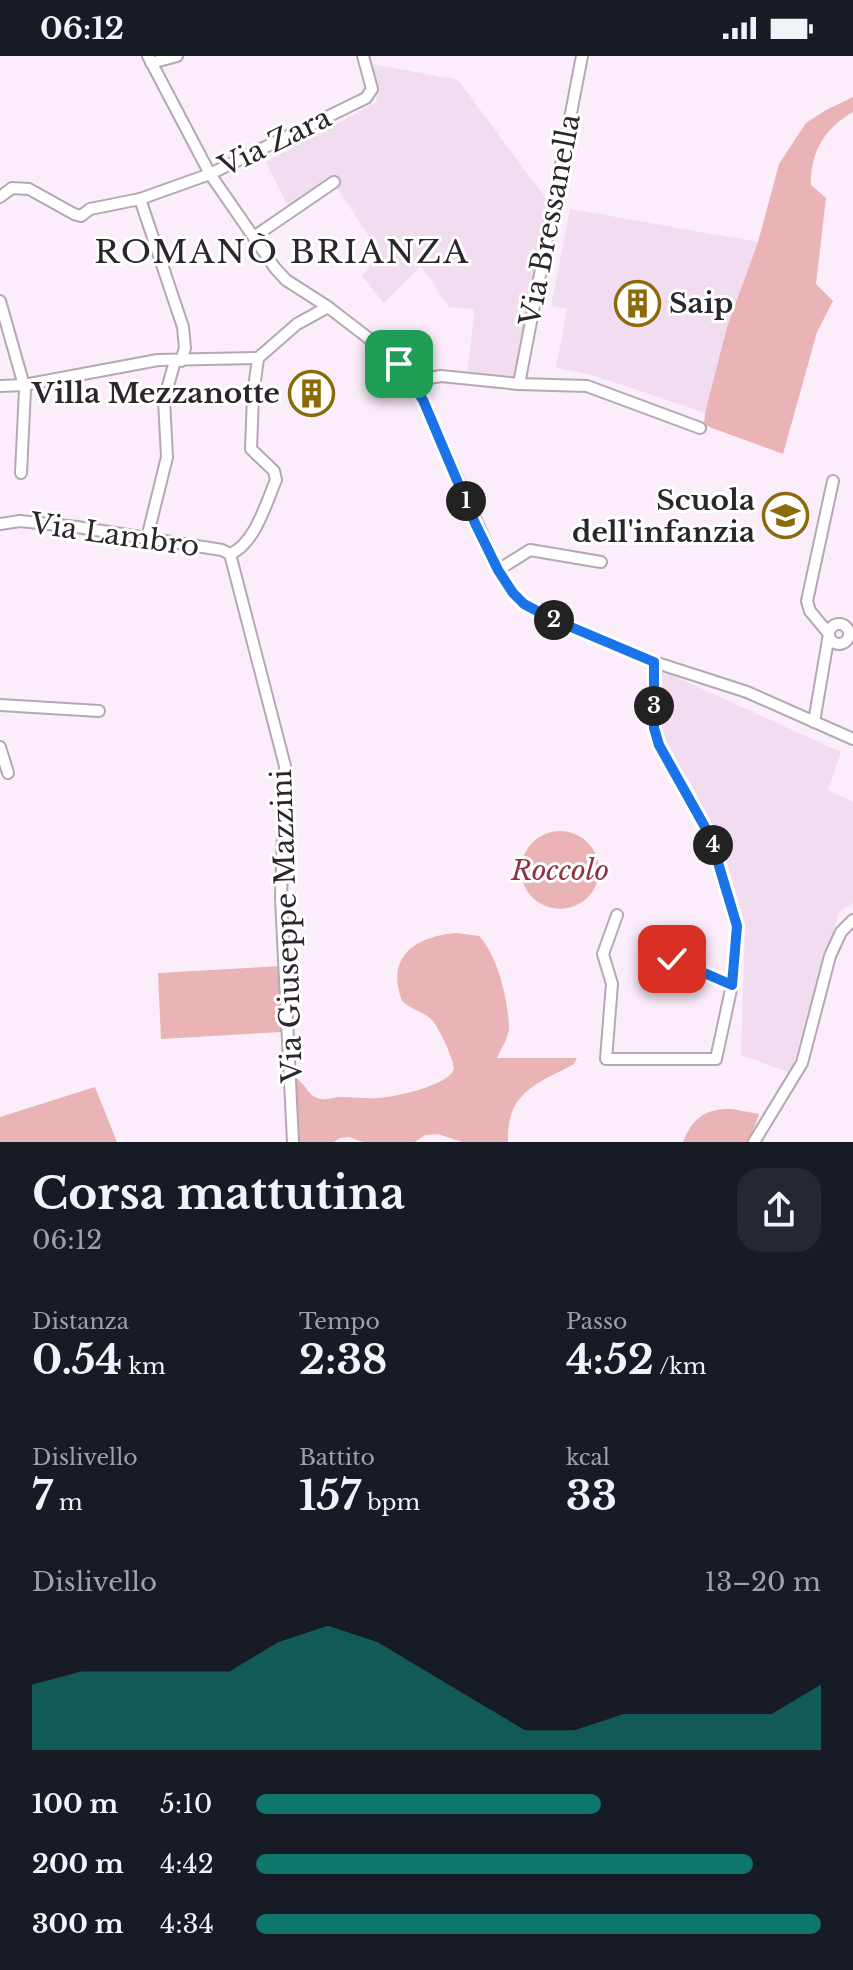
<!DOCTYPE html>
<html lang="it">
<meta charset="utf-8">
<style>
body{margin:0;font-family:"Libre Baskerville",serif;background:#242831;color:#f1f3f6;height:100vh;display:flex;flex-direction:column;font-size:30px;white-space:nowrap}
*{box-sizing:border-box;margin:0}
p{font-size:26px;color:#9ea1a6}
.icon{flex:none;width:44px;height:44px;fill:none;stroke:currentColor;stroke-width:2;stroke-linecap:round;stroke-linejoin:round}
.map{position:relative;height:1086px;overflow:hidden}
.drawer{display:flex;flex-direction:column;background:#171b24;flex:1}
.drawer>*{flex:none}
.pin{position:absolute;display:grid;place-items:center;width:68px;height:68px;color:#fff;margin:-34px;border-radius:16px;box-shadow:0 4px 12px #0006}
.km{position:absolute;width:40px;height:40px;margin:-20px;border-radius:50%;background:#222;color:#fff;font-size:22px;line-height:40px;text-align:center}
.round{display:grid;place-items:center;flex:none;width:84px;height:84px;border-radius:24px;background:#242831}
.overview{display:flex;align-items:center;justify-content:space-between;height:136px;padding:0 32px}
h1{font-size:44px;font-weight:800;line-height:60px}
.stats{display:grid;grid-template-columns:repeat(3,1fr);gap:12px;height:136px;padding:8px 32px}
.stats div{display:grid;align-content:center}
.stats b{font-size:40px;font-weight:800}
.stats small{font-size:22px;font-weight:400}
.stats p{font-size:22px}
.chart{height:224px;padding:16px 32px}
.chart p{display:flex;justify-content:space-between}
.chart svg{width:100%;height:144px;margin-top:8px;fill:#0f766e;opacity:.7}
ul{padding:0 32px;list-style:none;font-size:26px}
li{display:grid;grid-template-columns:128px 96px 1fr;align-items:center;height:60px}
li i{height:20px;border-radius:10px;background:#0f766e}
.status{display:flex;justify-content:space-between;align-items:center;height:56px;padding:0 40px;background:#171b24;direction:ltr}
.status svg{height:22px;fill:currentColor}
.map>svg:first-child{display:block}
.built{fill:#f1ddef}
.green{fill:#eab3b5}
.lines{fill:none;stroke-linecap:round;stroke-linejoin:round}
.minor-casing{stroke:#b5a8b4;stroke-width:14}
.minor{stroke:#fff;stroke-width:10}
.route-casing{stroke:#fff;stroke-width:16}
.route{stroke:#1a73e8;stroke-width:10}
.labels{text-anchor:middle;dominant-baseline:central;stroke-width:6;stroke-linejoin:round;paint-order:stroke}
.street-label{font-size:28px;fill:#2b262b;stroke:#fff}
.poi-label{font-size:28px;font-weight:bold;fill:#2b262b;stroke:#fff;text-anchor:end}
.park-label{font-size:28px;font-style:italic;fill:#8d3440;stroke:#fff}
.quarter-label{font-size:32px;letter-spacing:2px;fill:#2b262b;stroke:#fff}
</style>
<div class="status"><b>06:12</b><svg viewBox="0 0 49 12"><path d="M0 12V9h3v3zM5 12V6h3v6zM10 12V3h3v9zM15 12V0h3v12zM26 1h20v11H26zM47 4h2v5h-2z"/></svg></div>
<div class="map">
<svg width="853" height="1086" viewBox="0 0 853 1086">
<rect width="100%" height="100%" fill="#fbedfa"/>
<g class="built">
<path d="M372 8 458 24 547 144 515 323 467 317 475 253 449 251 421 210 384 247 362 220 379 196 334 127 288 150 266 106 377 46Z"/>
<path d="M570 153 758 186 727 271 705 357 592 319 556 312 567 253 551 250Z"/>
<path d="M658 613 841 696 828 734 853 746V847L839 856 791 1017 741 999 745 872 724 795 693 731 657 678Z"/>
</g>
<g class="green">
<path d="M853 41V56C825 72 810 96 811 129L826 142 816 228 833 245 817 276 783 398 704 369 705 357 727 271 758 186 779 108 806 67 826 54Z"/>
<circle cx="560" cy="814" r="39"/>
<path d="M457 877 479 880C498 900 508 944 509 971 509 982 501 992 497 1002H577L574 1008C537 1028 506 1036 508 1086H462L438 1078 425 1079 415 1086H363L349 1081 340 1082 334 1086H295L294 1021C306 1027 308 1042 322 1043 328 1044 335 1041 341 1041 353 1041 366 1043 378 1042 395 1041 445 1030 453 1015 457 1008 439 973 433 965 425 956 411 954 402 945 385 900 416 880 457 877Z"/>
<path d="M281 910 282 976 161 983 158 917Z"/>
<path d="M95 1031 117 1086H0V1061Z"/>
<path d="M732 1053 759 1058 749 1086H683C692 1062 706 1052 732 1053Z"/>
</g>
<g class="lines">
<defs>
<g id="minor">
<path d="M148 0 210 118 275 212 286 224 328 251 393 301 406 315 423 344 498 514 513 537 524 548 552 563 654 606 747 636 853 683"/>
<path d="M151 7 177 0"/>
<path d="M0 141 12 132 29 133 74 158 81 160 90 153 140 143 210 118 366 42 372 33 363 0"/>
<path d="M140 143 183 271 185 292 181 305"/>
<path d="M255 180 334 126"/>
<path d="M0 245 25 333 21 417"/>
<path d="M258 302 297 268 328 251"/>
<path d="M412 325 441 320 519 328 587 330 700 372"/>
<path d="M519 328 582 0"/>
<path d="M0 330 24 329 158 304 258 302"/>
<path d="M0 468 20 465 77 471 222 494 230 498"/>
<path d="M147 482 167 401 164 344 175 305"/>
<path d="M230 498 285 710 281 842 293 1086"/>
<path d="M230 498C255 488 266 447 276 424L274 415 251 393 253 340 258 302"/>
<path d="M498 514 530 494 601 506"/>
<circle cx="839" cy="578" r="10"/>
<path d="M0 649 99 655"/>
<path d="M814 666 829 578 810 555 807 545 833 425"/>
<path d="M0 691 8 717"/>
<path d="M617 859 603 898 612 928 606 1003H716L732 929 737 870 710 780 659 689 654 672V606"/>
<path d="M672 903 732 929"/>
<path d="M754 1086 802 1007 830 900 841 876 853 864"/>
</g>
</defs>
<use href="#minor" class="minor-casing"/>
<use href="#minor" class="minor"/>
</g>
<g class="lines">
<defs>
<path id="route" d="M399 308 423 344 475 467 498 514 513 537 524 548 552 563 654 606V672L659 689 710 780 737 870 732 929 672 903"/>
</defs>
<use href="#route" class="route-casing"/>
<use href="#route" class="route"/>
</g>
<defs>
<symbol id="building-ring" viewBox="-11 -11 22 22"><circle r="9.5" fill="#fff" stroke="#8b6a0a" stroke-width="1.5"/><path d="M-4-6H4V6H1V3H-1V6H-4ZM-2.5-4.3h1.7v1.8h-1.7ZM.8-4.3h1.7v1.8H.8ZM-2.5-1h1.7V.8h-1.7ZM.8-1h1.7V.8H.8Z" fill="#8b6a0a"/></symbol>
<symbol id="school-ring" viewBox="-11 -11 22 22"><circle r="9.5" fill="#fff" stroke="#8b6a0a" stroke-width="1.5"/><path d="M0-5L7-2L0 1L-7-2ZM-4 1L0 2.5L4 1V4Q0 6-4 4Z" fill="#8b6a0a"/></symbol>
</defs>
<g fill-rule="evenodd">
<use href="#building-ring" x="612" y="222" width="51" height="51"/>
<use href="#building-ring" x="286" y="312" width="51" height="51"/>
<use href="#school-ring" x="760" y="434" width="51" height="51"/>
</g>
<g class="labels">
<g class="street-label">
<text transform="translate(275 86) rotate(-26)">Via Zara</text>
<text transform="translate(550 164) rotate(-79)">Via Bressanella</text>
<text transform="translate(115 479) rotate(8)">Via Lambro</text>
<text transform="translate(287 870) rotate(-92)">Via Giuseppe Mazzini</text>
</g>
<g class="poi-label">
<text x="669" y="247" text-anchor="start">Saip</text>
<text x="280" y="337">Villa Mezzanotte</text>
<text x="755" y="444">Scuola<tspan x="755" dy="32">dell'infanzia</tspan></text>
</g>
<g class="park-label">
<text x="560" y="814">Roccolo</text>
</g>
<g class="quarter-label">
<text x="282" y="196">ROMANÒ BRIANZA</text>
</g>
</g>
</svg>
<div class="pin" style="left:399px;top:308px;background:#1e9e55"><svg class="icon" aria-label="arrive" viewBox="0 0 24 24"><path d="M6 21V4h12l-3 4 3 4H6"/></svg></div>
<div class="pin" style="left:672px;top:903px;background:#d93025"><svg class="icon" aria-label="check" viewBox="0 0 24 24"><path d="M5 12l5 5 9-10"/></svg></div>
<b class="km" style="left:466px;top:445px">1</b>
<b class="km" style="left:554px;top:564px">2</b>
<b class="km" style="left:654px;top:650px">3</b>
<b class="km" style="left:713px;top:789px">4</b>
</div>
<section class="drawer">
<div class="overview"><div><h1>Corsa mattutina</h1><p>06:12</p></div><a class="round"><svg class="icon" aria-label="share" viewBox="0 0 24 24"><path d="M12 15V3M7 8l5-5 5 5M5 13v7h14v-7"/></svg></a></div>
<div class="stats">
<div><p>Distanza</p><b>0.54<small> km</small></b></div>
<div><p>Tempo</p><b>2:38</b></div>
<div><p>Passo</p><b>4:52<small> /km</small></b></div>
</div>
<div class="stats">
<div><p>Dislivello</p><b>7<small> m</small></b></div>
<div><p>Battito</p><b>157<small> bpm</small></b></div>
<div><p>kcal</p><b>33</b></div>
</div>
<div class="chart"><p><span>Dislivello</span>13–20 m</p>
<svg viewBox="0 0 160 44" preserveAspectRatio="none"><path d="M0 44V24L10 20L20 20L30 20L40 20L50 11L60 6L70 11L80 20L90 29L100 38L110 38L120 33L130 33L140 33L150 33L160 24V44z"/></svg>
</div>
<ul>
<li><b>100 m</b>5:10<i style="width:61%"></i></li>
<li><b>200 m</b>4:42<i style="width:88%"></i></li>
<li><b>300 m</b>4:34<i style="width:100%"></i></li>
</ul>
</section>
